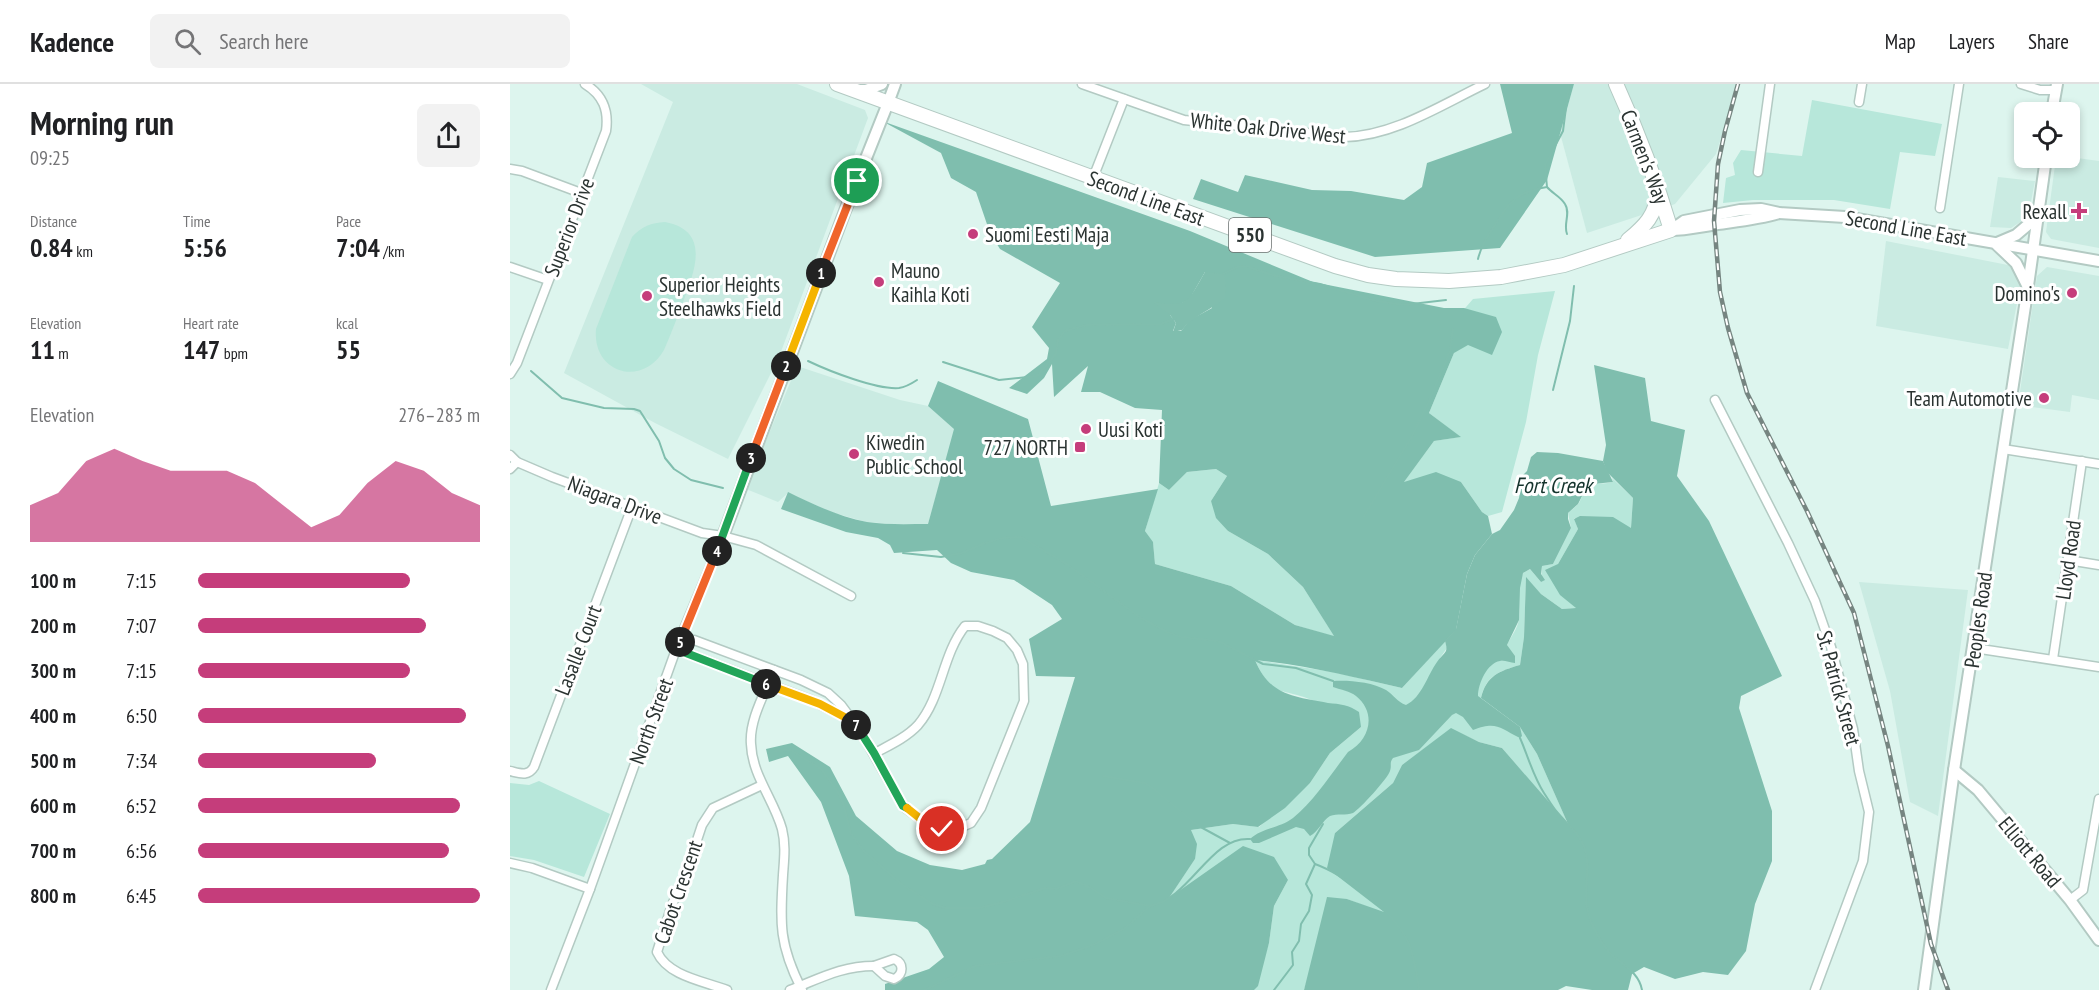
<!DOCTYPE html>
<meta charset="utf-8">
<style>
body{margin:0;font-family:"PT Sans Narrow",sans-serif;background:#f2f2f2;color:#202124;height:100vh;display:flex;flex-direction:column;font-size:22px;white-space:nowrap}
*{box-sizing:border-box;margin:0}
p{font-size:20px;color:#757577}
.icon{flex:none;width:33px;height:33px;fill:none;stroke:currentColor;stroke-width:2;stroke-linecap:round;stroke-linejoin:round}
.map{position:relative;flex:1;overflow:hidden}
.sheet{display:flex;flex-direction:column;background:#fff;width:510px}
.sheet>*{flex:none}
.fabs{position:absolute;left:1504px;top:18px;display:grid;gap:12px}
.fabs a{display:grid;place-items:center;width:66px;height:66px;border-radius:9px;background:#fff;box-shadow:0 3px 9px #0003;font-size:30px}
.pin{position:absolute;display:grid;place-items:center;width:51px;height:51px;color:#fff;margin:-26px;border:3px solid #fff;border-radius:50%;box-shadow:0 2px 6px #0007}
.km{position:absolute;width:30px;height:30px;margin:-15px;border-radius:50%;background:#222;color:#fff;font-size:16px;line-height:30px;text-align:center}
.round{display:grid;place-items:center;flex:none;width:63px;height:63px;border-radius:9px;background:#f2f2f2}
.summary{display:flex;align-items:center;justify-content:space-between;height:102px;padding:0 30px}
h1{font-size:33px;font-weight:600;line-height:45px}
.metrics{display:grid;grid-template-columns:repeat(3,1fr);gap:9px;height:102px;padding:6px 30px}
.metrics div{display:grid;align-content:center}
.metrics b{font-size:26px;font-weight:600}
.metrics small{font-size:16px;font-weight:400}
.metrics p{font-size:16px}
.chart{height:168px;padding:12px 30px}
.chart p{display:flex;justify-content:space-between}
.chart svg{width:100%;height:108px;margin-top:6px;fill:#c53d7b;opacity:.7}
ul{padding:0 30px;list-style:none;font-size:20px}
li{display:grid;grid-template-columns:96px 72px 1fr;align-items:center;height:45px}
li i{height:15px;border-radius:8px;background:#c53d7b}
header{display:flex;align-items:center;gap:36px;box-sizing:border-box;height:84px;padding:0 30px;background:#fff;border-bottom:2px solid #e0e0e0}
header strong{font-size:28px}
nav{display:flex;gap:33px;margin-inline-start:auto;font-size:21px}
.search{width:420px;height:54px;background:#f2f2f2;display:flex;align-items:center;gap:15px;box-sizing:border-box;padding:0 21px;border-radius:9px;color:#757577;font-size:22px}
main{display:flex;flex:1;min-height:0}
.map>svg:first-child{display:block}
.built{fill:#caebe2}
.green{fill:#b7e7da}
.forest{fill:#7fbeae;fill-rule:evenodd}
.water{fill:#80beae}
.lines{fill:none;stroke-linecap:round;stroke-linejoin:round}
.stream{stroke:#80beae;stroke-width:2}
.minor-casing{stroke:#b3cac3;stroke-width:11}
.tertiary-casing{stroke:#b3cac3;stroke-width:14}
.secondary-casing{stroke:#b3cac3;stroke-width:14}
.trunk-casing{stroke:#b3cac3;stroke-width:16}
.minor{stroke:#fff;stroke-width:8}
.tertiary{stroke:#fff;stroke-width:10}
.secondary{stroke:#fff;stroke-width:10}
.trunk{stroke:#fff;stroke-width:14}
.rail-casing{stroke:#768581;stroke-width:4.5}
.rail{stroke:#fff;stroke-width:2;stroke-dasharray:7;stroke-linecap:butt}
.split-1-casing{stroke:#fff;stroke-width:12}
.split-2-casing{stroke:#fff;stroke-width:12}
.split-3-casing{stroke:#fff;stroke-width:12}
.split-4-casing{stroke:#fff;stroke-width:12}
.split-5-casing{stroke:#fff;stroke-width:12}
.split-6-casing{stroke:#fff;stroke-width:12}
.split-7-casing{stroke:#fff;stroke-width:12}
.split-8-casing{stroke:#fff;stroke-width:12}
.split-9-casing{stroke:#fff;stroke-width:12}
.split-1{stroke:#f0652b;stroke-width:8}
.split-2{stroke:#f5b400;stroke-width:8}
.split-3{stroke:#f0652b;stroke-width:8}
.split-4{stroke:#22a559;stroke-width:8}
.split-5{stroke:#f0652b;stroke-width:8}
.split-6{stroke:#22a559;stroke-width:8}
.split-7{stroke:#f5b400;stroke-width:8}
.split-8{stroke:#22a559;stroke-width:8}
.split-9{stroke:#f5b400;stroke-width:8}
.poi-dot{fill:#c53d7b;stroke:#fff;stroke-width:2}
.labels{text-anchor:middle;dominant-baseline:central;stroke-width:6;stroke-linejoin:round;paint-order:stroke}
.shield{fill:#fff;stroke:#6a706f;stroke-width:1.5}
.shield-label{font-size:20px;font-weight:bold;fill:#2a3331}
.street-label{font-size:21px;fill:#2a3331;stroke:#fff}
.poi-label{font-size:21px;fill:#2a3331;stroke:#fff;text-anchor:start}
.water-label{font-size:22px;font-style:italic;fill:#14332c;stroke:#fff}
</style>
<header>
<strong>Kadence</strong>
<div class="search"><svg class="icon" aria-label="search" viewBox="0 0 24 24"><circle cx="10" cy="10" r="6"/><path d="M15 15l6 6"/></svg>Search here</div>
<nav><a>Map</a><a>Layers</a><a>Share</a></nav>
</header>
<main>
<section class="sheet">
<div class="summary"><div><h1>Morning run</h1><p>09:25</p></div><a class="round"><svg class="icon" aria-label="share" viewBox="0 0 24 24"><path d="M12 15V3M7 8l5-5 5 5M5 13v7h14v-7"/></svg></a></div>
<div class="metrics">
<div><p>Distance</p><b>0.84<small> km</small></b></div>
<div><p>Time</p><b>5:56</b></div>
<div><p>Pace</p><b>7:04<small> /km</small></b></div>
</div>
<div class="metrics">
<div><p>Elevation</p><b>11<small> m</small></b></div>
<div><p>Heart rate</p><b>147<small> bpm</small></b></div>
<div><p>kcal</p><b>55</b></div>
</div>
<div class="chart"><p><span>Elevation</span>276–283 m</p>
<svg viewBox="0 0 160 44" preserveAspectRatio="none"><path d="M0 44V29L10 24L20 11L30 6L40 11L50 15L60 15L70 15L80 20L90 29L100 38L110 33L120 20L130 11L140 15L150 24L160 29V44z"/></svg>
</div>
<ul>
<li><b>100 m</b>7:15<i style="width:75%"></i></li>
<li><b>200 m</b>7:07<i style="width:81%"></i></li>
<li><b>300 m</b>7:15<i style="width:75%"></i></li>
<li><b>400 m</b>6:50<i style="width:95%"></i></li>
<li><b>500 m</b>7:34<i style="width:63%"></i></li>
<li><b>600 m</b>6:52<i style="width:93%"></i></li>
<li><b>700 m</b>6:56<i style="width:89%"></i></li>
<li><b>800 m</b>6:45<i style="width:100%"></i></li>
</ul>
</section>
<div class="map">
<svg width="1589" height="906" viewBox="0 0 1589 906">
<rect width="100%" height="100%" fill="#ddf5ee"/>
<g class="built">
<path d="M131 0H287L355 26 358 34 269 273 218 375 145 339 54 289 163 18Z"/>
<path d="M1064 0H1228L1206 70 1165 120 1077 149 1050 49Z"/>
<path d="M1560 73 1589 77V164L1541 155 1536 148 1546 74Z"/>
<path d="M1488 93 1525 97 1518 133 1501 144 1480 143Z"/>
<path d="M1376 157 1503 182 1512 194 1498 265 1366 242Z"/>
<path d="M1537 183 1589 192V316L1562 311 1560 328 1508 321 1527 192Z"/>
<path d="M287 282 390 316 418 322 445 345 418 440H383L356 438 321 428 278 409 268 418 236 405Z"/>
<path d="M1349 498 1458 506 1428 732 1400 718 1380 607Z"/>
</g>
<g class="green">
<path d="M1302 16 1432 40 1425 72 1390 68 1380 125 1324 116H1243L1213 119 1216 94 1225 91 1223 79 1231 66 1292 72Z"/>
<path d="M155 138C202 147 184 188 173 218 167 234 161 250 154 266 132 304 82 289 86 245L122 153C132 142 141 139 155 138Z"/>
<path d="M1045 207 1028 271 1016 338 992 428 978 432 972 428 951 398 893 399 924 357 950 353 919 329 944 269 950 230 963 215Z"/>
<path d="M706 385 717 392 701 417 718 447 758 470 793 503 825 553 785 541 721 502 645 480 643 459 635 447 649 399 659 406 677 388Z"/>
<path d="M1102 394 1123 414 1121 444 1064 434 1068 445 1048 480 1066 524 1052 525 1031 510 1016 494 1014 553 1010 581C990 587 976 591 971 614L1010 643 1027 670 1059 742 992 664 969 658 941 645 892 681 883 699 825 749 876 830 837 815 798 893 794 906H744L759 859 764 822 778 796 658 815 685 775 681 746 723 740 749 743 800 699 820 669 851 643C835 634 819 623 802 616 768 602 763 615 745 576L823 588 892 604 935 557 937 564 930 574 995 577 999 566 997 561C1001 552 1008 545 1009 534 1010 520 1007 503 1013 489L1020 485 1031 498 1032 482 1043 480 1061 444 1058 429C1062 426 1066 422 1069 419 1073 412 1075 402 1084 400 1090 399 1096 400 1103 398Z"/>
<path d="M29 697 100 730 74 793 24 776 0 772V699L19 701Z"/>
</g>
<g class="forest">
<path d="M990 0H1064L1037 96 990 164 865 173 683 115 691 95 728 108 735 91 802 106 841 107 894 116 912 103 917 79 1002 49Z"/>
<path d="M372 37 680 147 803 198 934 224H954L986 233 992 248 982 271 958 261 944 269 919 329 951 353 924 357 894 398 926 388 951 398 972 428 978 432 982 450 965 471 957 490 946 546 892 604C844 593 795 581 745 576 759 611 784 613 818 619 830 620 839 621 849 628L851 643 820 669 800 699 775 724 748 743 723 740 681 746 687 760 685 775 659 814 733 762 764 773 778 796 764 822 759 859 748 902 744 906H375V900L419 885 434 873 418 846 407 838 345 832 339 792 311 718 278 672 259 678 256 665 282 659 320 683 346 732 387 767 420 781 452 786 475 780 477 776 482 775 520 738 565 593 526 592 519 555 552 535 542 521 504 496 461 488 441 479 427 466 384 469 380 461 368 454 336 448 271 425 278 408C303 420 329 433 357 438 377 441 398 440 418 440L444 345 418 322 428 297 518 335 541 422 648 405 635 447 643 458 645 480 721 502 785 541 824 552 793 503 758 470 718 447 706 434 701 417 717 392 706 385 677 388 659 406 649 399 652 326 625 324 590 308H571L578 282 544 313 542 280 534 294 517 310 499 304 537 275 539 264 522 243 550 199 490 165 480 149 466 108 441 94 431 69ZM695 188 702 224 680 236 671 247H663L666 239 660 231 665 222 679 216Z"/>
<path d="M1084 281 1135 294 1141 337 1175 346 1167 392 1199 437 1272 592 1231 612 1229 624 1262 727V777L1245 820 1236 867 1218 891 1193 888 1165 895 1134 883 1122 890 1118 906H1082L1056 902 1048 906H794L817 813 837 815 874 828 817 784 825 749 883 699 892 681 941 644 969 658 992 664 1058 740 1027 670 1010 643 971 614C976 592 989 587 1010 581L1014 553 1016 493 1031 510 1052 525 1066 524 1050 511 1035 486 1048 480 1068 445 1064 435 1070 432 1103 433 1121 444 1123 414 1097 388 1093 377 1096 361Z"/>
</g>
<g class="water">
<path d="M695 188 714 190 716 200 715 214C701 226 683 232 672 246L663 248 666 239 660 231 643 218C679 224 678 217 695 188Z"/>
<path d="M1027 368 1048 369 1093 377 1103 398 1083 400 1079 403 1074 408 1068 420 1058 429V435L1061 444 1043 480 1032 482 1031 490 1035 496 1031 498 1020 485 1013 489 1010 504 1009 536 997 561 1005 572V579C1000 579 995 576 990 577 977 579 968 600 968 612L1010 643 1012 652 1010 654C989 644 987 637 963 646L953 633 946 629 942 631 909 666 883 674C879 679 882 681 880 687 878 694 850 725 843 729 836 732 827 729 820 732 812 737 809 747 800 752L794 745 786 743 749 759H743L740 755C752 744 770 744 783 734 805 716 821 690 838 668 860 656 867 629 846 612 840 607 831 606 823 603V597C839 596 862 598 876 606 884 611 887 618 896 621 912 613 917 592 927 578 929 574 934 571 936 567 937 563 936 561 935 557L946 545 957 490 965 471 982 450 990 446 1004 426 1009 414 1013 391 1017 387 1021 373Z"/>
</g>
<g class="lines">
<g class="stream">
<path d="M1057 150C1053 140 1061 129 1055 120 1051 113 1042 109 1037 103L1035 81 1053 47 1059 0"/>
<path d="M968 175C971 162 978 152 985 141 1000 116 1008 108 1037 103"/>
<path d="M713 190 727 183 736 182 762 191 810 200 866 217 893 221 936 216"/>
<path d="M298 277C319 287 367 306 389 304 396 303 401 300 407 296"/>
<path d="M433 278 489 296 527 292 546 270 548 256 555 247 576 241 651 240 666 234"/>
<path d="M21 287 52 314 94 324 124 325 130 327 149 357 155 374 164 385 181 396 213 404"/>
<path d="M1043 306 1060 237 1064 202"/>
<path d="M854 432 902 352 918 319 940 267 943 244"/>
<path d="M393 469 431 473 452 469 475 459 493 454 511 453 558 481 631 534 657 548 671 553 708 557 753 580 786 584 823 597"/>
<path d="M1010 654C1018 672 1023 692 1034 709 1038 715 1042 722 1047 728 1056 739 1070 750 1075 765 1083 792 1067 815 1085 846 1089 854 1094 862 1100 869 1112 881 1129 888 1132 906"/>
<path d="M265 667 281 666 311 685 328 708 334 722 341 750 354 767 390 799 423 820 435 824H469L490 819 535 804 546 805 566 797 581 804 596 814 640 822C681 814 700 752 740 755"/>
<path d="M593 692 635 699 644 705 687 741 720 759"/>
<path d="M805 780C835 791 883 827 897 856 904 868 907 892 909 906"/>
<path d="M805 780 799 771V764L813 740"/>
<path d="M415 906 465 882 551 872 583 861 614 845 640 822"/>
<path d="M764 906 783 881 782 868 789 857 791 840 799 827 802 811 796 800 805 780"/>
</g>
<defs>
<g id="minor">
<path d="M572 0 674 36 835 53C884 52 931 21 975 0"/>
<path d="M1511 0 1530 6H1546"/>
<path d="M1349 18 1352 0"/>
<path d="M0 85 12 87 71 109"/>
<path d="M1248 88 1260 0"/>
<path d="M583 94 614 15"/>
<path d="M1430 124 1449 0"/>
<path d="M0 183 38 196"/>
<path d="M0 290 7 279 96 47C99 26 93 11 75 0"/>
<path d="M1205 316 1278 459 1305 517 1321 563 1343 645 1349 687 1359 728 1353 777 1305 906"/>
<path d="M1493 365 1589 380"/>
<path d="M0 371 7 378 42 393 192 449 213 452 246 461 341 512"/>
<path d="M0 385 7 378"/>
<path d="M1558 476 1589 481"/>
<path d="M169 557 184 556 291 596 318 609 331 621 351 648 393 722 417 740 432 745H447L461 739 471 724 514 617 513 580 507 566 497 554 483 547 468 542H455C432 571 432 613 408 641 397 653 380 661 365 669"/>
<path d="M169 557 176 569 301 616 339 635"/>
<path d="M1464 564 1589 583"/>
<path d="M1543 575 1572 377"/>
<path d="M264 586C255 609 239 636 241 660 242 691 264 716 272 745 276 761 274 776 273 791 270 840 269 861 292 906"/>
<path d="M0 687C9 689 18 693 24 683L122 423"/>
<path d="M0 779 22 784 80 805"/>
<path d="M1560 816 1573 806 1589 715"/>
<path d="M384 875C394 879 394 890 384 895L375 892 364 882Z"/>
<path d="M41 906 80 805 169 557 213 452"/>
<path d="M217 906C193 897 158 892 147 868L162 821 176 789 192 741 203 724 252 701"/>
<path d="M280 906C309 895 331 882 364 882"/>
</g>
<g id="tertiary">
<path d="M213 452 335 127 378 19"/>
<path d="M1444 686 1468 706 1560 816 1589 856"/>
</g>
<g id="secondary">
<path d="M346 6H356L372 0"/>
<path d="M378 19 385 0"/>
<path d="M1542 28 1547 0"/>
<path d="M1161 146 1174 137 1230 126 1251 125 1269 129 1335 133 1589 177"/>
<path d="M1161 146C1177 146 1192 142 1208 140 1229 137 1249 135 1269 129"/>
<path d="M1487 159 1506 151 1527 133"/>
<path d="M1487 161 1506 179 1518 203"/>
<path d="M1414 906 1444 686 1517 209 1536 74"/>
</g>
<g id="trunk">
<path d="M327 0 825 182 858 191 886 195 939 197 991 193 1054 181 1161 146C1146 96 1128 48 1106 0"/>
<path d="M1118 156C1135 142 1146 131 1148 108"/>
</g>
</defs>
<use href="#minor" class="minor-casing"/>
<use href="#tertiary" class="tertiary-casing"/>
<use href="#secondary" class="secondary-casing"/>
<use href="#trunk" class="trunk-casing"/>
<use href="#minor" class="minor"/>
<use href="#tertiary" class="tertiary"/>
<use href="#secondary" class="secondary"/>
<use href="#trunk" class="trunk"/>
<defs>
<path id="rail" d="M1228 0 1215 47 1208 80 1204 137 1210 208 1218 244 1237 309 1297 427 1344 529 1378 662 1421 860 1438 906"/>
</defs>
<use href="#rail" class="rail-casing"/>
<use href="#rail" class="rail"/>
</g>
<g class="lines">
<defs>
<path id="split-1" d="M311 189 347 97"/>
<path id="split-2" d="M276 282 311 189"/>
<path id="split-3" d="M241 374 276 282"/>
<path id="split-4" d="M207 467 241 374"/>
<path id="split-5" d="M170 558 207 467"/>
<path id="split-6" d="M170 558 176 569 256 600"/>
<path id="split-7" d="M256 600 310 620 342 637 346 641"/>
<path id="split-8" d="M346 641 364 669 393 722 397 724"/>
<path id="split-9" d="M397 724 417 740 432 745"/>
</defs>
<use href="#split-1" class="split-1-casing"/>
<use href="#split-2" class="split-2-casing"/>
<use href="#split-3" class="split-3-casing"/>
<use href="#split-4" class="split-4-casing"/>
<use href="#split-5" class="split-5-casing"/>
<use href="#split-6" class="split-6-casing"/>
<use href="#split-7" class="split-7-casing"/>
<use href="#split-8" class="split-8-casing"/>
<use href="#split-9" class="split-9-casing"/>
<use href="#split-1" class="split-1"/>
<use href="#split-2" class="split-2"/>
<use href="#split-3" class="split-3"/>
<use href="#split-4" class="split-4"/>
<use href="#split-5" class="split-5"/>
<use href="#split-6" class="split-6"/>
<use href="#split-7" class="split-7"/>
<use href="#split-8" class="split-8"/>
<use href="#split-9" class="split-9"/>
</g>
<g class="poi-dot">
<path d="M1566 118h6v6h6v6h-6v6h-6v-6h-6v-6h6z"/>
<circle cx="463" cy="150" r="6"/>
<circle cx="369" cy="198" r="6"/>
<circle cx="1562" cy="209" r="6"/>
<circle cx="137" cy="212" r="6"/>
<circle cx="1534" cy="314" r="6"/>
<circle cx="576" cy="345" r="6"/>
<rect x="564" y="357" width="12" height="12" rx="3"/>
<circle cx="344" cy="370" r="6"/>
</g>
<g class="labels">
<rect class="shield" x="719" y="134" width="42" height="34" rx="4.5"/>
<g class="shield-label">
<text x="740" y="151">550</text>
</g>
<g class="street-label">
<text transform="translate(758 44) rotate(6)">White Oak Drive West</text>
<text transform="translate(1135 73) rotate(69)">Carmen's Way</text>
<text transform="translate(636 114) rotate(20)">Second Line East</text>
<text transform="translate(59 143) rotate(-69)">Superior Drive</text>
<text transform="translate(1396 144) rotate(10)">Second Line East</text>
<text transform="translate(105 416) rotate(21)">Niagara Drive</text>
<text transform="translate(1558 476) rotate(-82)">Lloyd Road</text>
<text transform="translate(1468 536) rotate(-82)">Peoples Road</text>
<text transform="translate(68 566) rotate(-69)">Lasalle Court</text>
<text transform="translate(1329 604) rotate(75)">St. Patrick Street</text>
<text transform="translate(141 637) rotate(-70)">North Street</text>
<text transform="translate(1520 768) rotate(50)">Elliott Road</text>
<text transform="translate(168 808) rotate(-71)">Cabot Crescent</text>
</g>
<g class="poi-label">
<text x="1557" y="127" text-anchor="end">Rexall</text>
<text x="475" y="150">Suomi Eesti Maja</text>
<text x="381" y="186">Mauno<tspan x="381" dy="24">Kaihla Koti</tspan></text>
<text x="149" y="200">Superior Heights<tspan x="149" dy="24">Steelhawks Field</tspan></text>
<text x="1550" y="209" text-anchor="end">Domino's</text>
<text x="1522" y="314" text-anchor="end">Team Automotive</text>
<text x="588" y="345">Uusi Koti</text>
<text x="356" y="358">Kiwedin<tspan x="356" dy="24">Public School</tspan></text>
<text x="558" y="363" text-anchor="end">727 NORTH</text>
</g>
<g class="water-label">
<text x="1043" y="401">Fort Creek</text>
</g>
</g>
</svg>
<div class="fabs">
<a><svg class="icon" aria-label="locate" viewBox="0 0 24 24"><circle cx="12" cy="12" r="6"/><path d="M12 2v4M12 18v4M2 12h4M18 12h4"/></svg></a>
</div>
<div class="pin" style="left:347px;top:97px;background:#1e9e55"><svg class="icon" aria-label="arrive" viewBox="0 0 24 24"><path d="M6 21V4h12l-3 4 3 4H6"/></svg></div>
<div class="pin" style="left:432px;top:745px;background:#d93025"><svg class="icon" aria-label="check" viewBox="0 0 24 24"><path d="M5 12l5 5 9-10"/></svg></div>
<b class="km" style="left:311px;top:189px">1</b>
<b class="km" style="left:276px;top:282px">2</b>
<b class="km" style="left:241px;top:374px">3</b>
<b class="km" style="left:207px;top:467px">4</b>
<b class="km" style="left:170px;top:558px">5</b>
<b class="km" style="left:256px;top:600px">6</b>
<b class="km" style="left:346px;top:641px">7</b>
</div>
</main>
